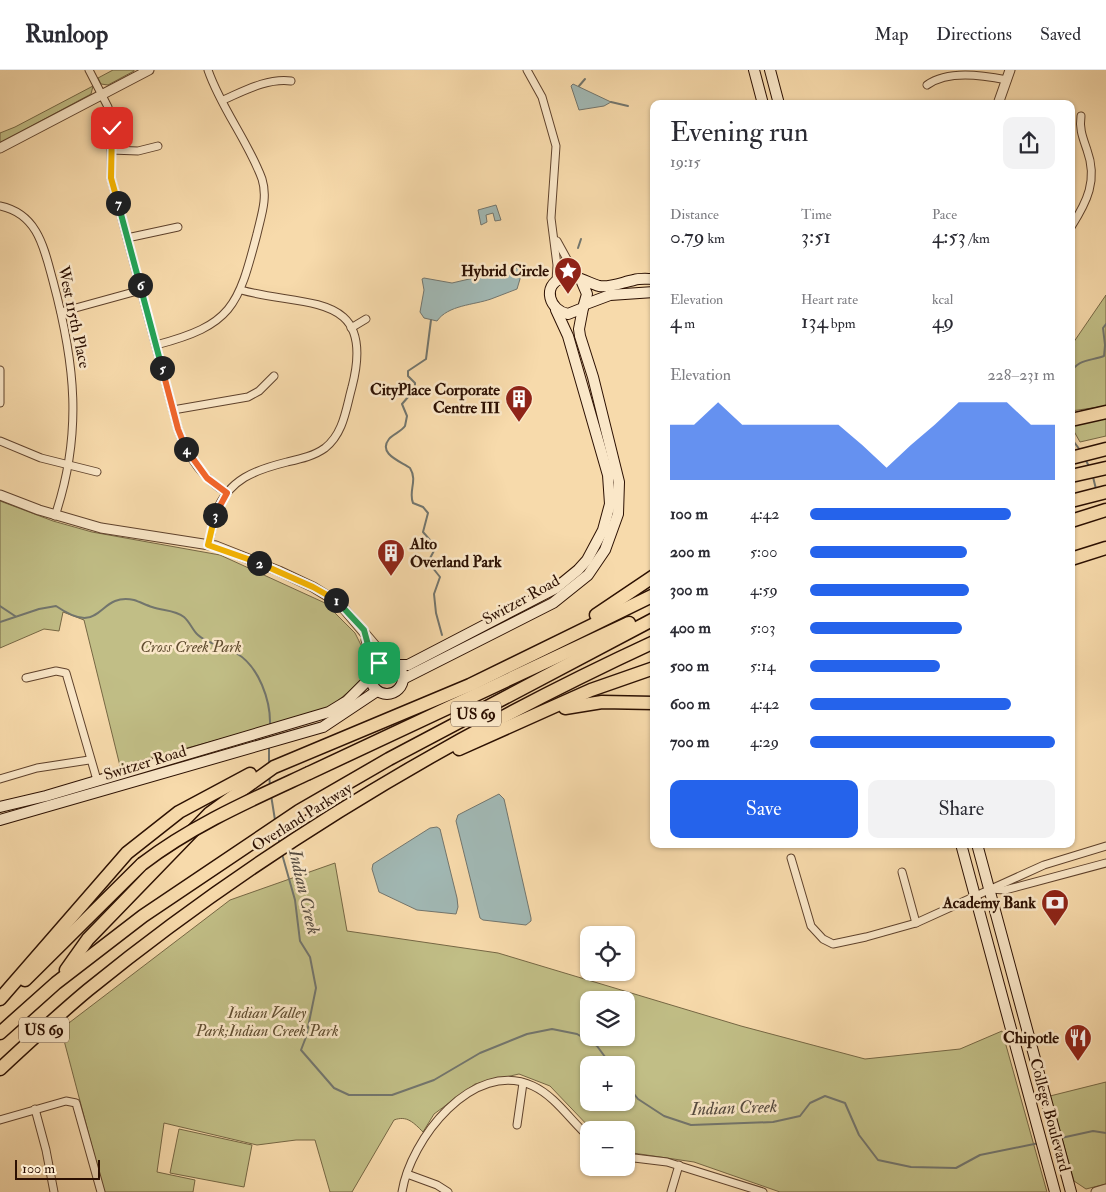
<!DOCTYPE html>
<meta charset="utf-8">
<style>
body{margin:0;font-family:"IM FELL Double Pica",serif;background:#f2f2f3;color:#2b2b33;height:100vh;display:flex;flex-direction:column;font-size:19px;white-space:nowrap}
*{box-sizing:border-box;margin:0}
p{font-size:16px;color:#7c7c81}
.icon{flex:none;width:28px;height:28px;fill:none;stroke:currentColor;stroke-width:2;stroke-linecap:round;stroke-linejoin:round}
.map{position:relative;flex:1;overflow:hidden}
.panel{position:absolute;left:650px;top:30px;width:425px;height:748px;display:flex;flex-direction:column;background:#fff;border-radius:10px;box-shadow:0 1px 4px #0004}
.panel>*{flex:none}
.tools{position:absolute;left:580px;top:856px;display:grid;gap:10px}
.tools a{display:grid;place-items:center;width:55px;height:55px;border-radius:10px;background:#fff;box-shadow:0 1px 4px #0004;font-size:25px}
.scale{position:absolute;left:15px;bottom:12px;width:85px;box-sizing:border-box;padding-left:5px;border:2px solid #2c1002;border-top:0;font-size:14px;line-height:18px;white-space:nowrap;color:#2c1002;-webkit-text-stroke:4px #fae7c8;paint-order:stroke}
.pin{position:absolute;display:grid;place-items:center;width:42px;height:42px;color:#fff;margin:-21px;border-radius:10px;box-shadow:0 2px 8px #0006}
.km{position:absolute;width:25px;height:25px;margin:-12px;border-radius:50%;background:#222;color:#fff;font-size:14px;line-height:25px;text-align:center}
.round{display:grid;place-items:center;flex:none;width:52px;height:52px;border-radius:10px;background:#f2f2f3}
.overview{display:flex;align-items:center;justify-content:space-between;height:85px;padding:0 20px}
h1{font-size:28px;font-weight:600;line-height:38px}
.metrics{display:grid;grid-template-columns:repeat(3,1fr);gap:8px;height:85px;padding:5px 20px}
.metrics div{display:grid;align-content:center}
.metrics b{font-size:21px;font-weight:600}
.metrics small{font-size:14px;font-weight:400}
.metrics p{font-size:14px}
.chart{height:140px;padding:10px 20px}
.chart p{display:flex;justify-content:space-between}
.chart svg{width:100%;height:90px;margin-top:5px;fill:#2563eb;opacity:.7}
.action{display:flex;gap:10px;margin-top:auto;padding:10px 20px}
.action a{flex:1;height:58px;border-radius:10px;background:#2563eb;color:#fff;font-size:20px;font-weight:600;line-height:58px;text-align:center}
.action a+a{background:#f2f2f3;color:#2b2b33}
ul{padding:0 20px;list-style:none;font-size:16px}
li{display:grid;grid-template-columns:80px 60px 1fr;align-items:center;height:38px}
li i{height:12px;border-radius:6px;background:#2563eb}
header{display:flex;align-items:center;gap:30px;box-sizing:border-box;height:70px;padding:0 25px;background:#fff;border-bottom:1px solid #e1e1e2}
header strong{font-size:24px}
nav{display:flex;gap:28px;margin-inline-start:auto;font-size:18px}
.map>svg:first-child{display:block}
.green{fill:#c1be86;stroke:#766744;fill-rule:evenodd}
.water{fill:#a1b8b4;stroke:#72756d}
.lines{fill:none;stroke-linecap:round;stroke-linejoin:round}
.stream{stroke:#72756d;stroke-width:2}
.minor-casing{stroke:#5f422c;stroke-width:9}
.tertiary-casing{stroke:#5f422c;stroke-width:11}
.secondary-casing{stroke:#2c1002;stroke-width:12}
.motorway-casing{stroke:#2c1002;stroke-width:15}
.minor{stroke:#fae7c8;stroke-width:7}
.tertiary{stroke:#fae7c8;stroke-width:9}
.secondary{stroke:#fae7c8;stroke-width:10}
.motorway{stroke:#f7daab;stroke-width:12}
.motorway-bridge-casing{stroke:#2c1002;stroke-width:15;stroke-linecap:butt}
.motorway-bridge{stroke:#f7daab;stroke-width:12}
.split-1-casing{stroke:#fff;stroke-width:10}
.split-2-casing{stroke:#fff;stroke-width:10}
.split-3-casing{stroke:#fff;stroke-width:10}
.split-4-casing{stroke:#fff;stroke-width:10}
.split-5-casing{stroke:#fff;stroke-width:10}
.split-6-casing{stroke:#fff;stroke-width:10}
.split-7-casing{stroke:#fff;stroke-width:10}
.split-8-casing{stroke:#fff;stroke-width:10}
.split-1{stroke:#22a559;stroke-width:6}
.split-2{stroke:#f5b400;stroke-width:6}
.split-3{stroke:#f5b400;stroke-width:6}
.split-4{stroke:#f0652b;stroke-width:6}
.split-5{stroke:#f0652b;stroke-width:6}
.split-6{stroke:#22a559;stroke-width:6}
.split-7{stroke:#22a559;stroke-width:6}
.split-8{stroke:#f5b400;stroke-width:6}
.labels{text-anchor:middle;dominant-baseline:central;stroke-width:5;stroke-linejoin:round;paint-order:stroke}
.shield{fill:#fae7c8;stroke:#6a503d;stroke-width:1}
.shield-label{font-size:15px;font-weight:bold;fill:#2c1002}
.poi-label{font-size:16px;font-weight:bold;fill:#2c1002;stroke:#fae7c8;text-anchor:end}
.street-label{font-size:16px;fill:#2c1002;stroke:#fae7c8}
.park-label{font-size:16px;font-style:italic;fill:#604d30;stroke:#fae7c8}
.water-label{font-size:18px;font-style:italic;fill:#554b40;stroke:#fae7c8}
</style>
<header>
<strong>Runloop</strong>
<nav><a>Map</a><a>Directions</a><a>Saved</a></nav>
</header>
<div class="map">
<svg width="1106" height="1122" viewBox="0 0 1106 1122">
<rect width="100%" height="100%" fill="#f7daab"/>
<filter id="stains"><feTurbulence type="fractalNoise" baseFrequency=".004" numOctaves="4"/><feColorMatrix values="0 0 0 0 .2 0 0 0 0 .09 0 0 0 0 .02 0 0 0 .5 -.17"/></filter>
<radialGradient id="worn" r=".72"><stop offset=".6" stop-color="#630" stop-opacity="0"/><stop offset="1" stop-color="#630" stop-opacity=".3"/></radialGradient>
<g class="green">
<path d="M113 0H134V1L108 15 101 14 98 8Z"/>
<path d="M93 16 91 24 0 73V63L15 57Z"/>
<path d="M1106 225V336L1071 341V276Z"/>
<path d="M1106 347V366L1080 372 1071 356Z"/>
<path d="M0 431 53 451 92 462 220 485 242 495 325 533 355 563 371 595 363 610 325 641 120 696 84 550 63 542 59 561 44 559 0 578Z"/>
<path d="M335 793 347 861 498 883 741 956 865 989 960 979 1002 961 1047 1122H780L694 1092 633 1083 626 1080V1060H592L550 1016 519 1004 475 1014 434 1044 423 1062C414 1053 407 1045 394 1050L352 1122H330L315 1070H296L257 1075 164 1053 157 1102 195 1110 193 1122H104L61 959 230 830ZM589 930H626V968H589ZM589 995H626V1032H589Z"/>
<path d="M1106 1012V1114L1086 1119 1074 1111 1050 1026Z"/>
<path d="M179 1059 252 1075 244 1117 170 1103Z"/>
</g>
<g class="water">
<path d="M573 14 611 32 604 36 579 40 571 16Z"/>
<path d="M496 135 501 150 495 151 493 143 486 145 487 152 481 155 478 140Z"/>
<path d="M521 197 523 199 517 219C508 222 500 226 491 229 474 235 448 235 437 251L424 248 420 242 424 220 422 209 424 208 452 213Z"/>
<path d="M499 724 504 729 531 848V851L526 855 483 850 480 848 456 751 458 745Z"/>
<path d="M437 757 440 759 457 828 458 837 456 844 417 840 379 822 372 799 373 794 430 758Z"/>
</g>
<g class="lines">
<g class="stream">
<path d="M579 16 585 9"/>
<path d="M611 32 628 36"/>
<path d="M578 178 581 169"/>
<path d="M522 198 526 196"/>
<path d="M431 250 426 289 408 301V306L415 313V319L402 334 407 346 405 356C401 362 393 364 389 369 377 384 402 392 410 398 418 411 408 421 413 433L423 437 428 443 423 462 436 477 428 492 440 507 434 524 436 543 442 565"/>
<path d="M1071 303C1077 289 1091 291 1104 286L1105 275 1103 258 1106 254"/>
<path d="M1071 368 1080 380"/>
<path d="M1085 389 1090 398"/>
<path d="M1093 407 1096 419"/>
<path d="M0 536 15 546"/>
<path d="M0 552 39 539 56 536C104 569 96 522 134 530 140 532 146 535 152 537 163 541 175 540 184 547 190 552 193 561 198 565 207 574 225 576 236 583 259 596 271 631 270 656"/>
<path d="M269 675V696"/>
<path d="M269 705 270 715"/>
<path d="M271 725 275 750"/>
<path d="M277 762 280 775"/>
<path d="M282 784 295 830 300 871 310 887 316 918 306 967 301 980 334 1018 349 1025H392L434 1010 480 983 527 964 552 959 577 964 597 976 611 995"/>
<path d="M626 1014 638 1029 664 1046 691 1055 773 1052 800 1046 810 1033 825 1026 845 1033 859 1065 878 1090 911 1097 956 1098 980 1085 1039 1073"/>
<path d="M1061 1068 1093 1061 1106 1063"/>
</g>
<defs>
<g id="minor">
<path d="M89 0 108 37 111 58V108L178 359C187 386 202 408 227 423"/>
<path d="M527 0 542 27 556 76 551 148 557 195 556 212"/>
<path d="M927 15C948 0 981 5 1007 10"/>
<path d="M223 30C244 21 267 8 291 11"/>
<path d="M111 80 138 81 158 76"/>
<path d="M0 136C38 144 44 178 53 211 75 293 83 363 55 446"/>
<path d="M1071 157C1087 132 1098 110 1087 80 1083 68 1079 59 1081 46"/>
<path d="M127 168 178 157"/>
<path d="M557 171 578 209"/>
<path d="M61 242 141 220"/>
<path d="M351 258 366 249"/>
<path d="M156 275C232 255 238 237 257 164 261 146 268 128 262 109 248 71 221 38 208 0"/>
<path d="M0 300V333"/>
<path d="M173 340 248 327 259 321 274 306"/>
<path d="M0 371 41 388 97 402"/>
<path d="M208 475C212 464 212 453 216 442 229 409 255 400 287 392 300 389 314 386 325 378 344 363 346 338 352 317 377 220 305 238 241 220"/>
<path d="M26 608 56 601 66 603 97 710"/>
<path d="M0 709 37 698 89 690"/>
<path d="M791 788 811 856 823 869 833 874 866 867 916 853 1044 795 1106 776"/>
<path d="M902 802 916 853"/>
<path d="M990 819 1005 820 1106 793"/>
<path d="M35 1039 46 1080 54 1122"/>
<path d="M0 1050 66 1031 76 1033 101 1122"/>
<path d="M517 1055 523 1013"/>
<path d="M626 1087 667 1092 763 1122"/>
<path d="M407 1104 437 1115 448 1122"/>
<path d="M402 1122C410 1070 473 988 533 1016 555 1026 571 1051 589 1067"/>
<path d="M671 1122 679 1095"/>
</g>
<g id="tertiary">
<path d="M998 34 1010 0"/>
<path d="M0 78 149 0"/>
<path d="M0 425 39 440 101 458 216 476 279 501 313 517 339 533 389 592"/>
<path d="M366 570 374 597"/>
<path d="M1096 1122 1106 1119"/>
</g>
<g id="secondary">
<path d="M754 0 763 34"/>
<path d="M770 0 779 34"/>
<path d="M581 210 587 224 583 238 568 244C550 241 541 216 562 208 574 203 588 213 599 216 610 218 623 212 634 210 640 208 647 209 654 209"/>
<path d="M586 234 610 225 654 222"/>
<circle cx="387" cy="608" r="16"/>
<path d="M397 595H408L556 518 578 500 587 490 603 460 610 434 608 405 568 266 556 240"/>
<path d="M403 609 553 533 588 505 605 480 618 444 619 412 593 307 580 266 579 259 583 238"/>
<path d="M0 737 46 726 329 642 347 631 371 607"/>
<path d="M0 750 323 657 377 621"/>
<path d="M961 774 1055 1122"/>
<path d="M977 774 1071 1122"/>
</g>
<g id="motorway">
<path d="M1071 350 1106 342"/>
<path d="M1071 388 1106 379"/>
<path d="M1071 406 1106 398"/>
<path d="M1071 431 1106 422"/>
<path d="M1071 451 1106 440"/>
<path d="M1071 489 1106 478"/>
<path d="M596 545 654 506"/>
<path d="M565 638 602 632 654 633"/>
<path d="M459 679 591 620 654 598"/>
<path d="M309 703 629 553"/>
<path d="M66 900 88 869 210 743 274 697 470 615 654 525"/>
<path d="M25 910 142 794"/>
<path d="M0 929 127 783 179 742 250 704"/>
<path d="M0 963 56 913 143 846 299 741 389 689 654 549"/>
<path d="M0 999C29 972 58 945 88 920 260 780 453 665 654 572"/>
</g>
</defs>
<use href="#minor" class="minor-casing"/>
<use href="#tertiary" class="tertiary-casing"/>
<use href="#secondary" class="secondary-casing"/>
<use href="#motorway" class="motorway-casing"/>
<use href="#minor" class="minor"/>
<use href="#tertiary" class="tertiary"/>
<use href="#secondary" class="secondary"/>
<use href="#motorway" class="motorway"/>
<defs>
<path id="motorway-bridge" d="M142 794C193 755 251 730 309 703"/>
</defs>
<use href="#motorway-bridge" class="motorway-bridge-casing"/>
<use href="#motorway-bridge" class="motorway-bridge"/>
</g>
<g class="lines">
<defs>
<path id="split-1" d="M336 530 364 560 374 597 379 593"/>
<path id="split-2" d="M259 493 313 517 336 530"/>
<path id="split-3" d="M215 445 208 475 259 493"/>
<path id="split-4" d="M186 379 207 408 227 423 215 445"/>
<path id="split-5" d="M162 298 178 359 186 379"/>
<path id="split-6" d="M140 215 162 298"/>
<path id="split-7" d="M118 133 140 215"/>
<path id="split-8" d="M112 58 111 108 118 133"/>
</defs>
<use href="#split-1" class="split-1-casing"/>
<use href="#split-2" class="split-2-casing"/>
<use href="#split-3" class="split-3-casing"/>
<use href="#split-4" class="split-4-casing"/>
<use href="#split-5" class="split-5-casing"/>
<use href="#split-6" class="split-6-casing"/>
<use href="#split-7" class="split-7-casing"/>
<use href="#split-8" class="split-8-casing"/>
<use href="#split-1" class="split-1"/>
<use href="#split-2" class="split-2"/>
<use href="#split-3" class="split-3"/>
<use href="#split-4" class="split-4"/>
<use href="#split-5" class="split-5"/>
<use href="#split-6" class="split-6"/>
<use href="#split-7" class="split-7"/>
<use href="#split-8" class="split-8"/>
</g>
<defs>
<symbol id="sight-pin" viewBox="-11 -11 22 30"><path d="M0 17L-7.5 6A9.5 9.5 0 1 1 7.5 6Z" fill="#8f2418" stroke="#fae7c8"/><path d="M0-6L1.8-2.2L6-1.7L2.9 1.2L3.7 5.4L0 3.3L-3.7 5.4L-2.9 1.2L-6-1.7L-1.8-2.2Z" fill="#fff"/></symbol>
<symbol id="building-pin" viewBox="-11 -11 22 30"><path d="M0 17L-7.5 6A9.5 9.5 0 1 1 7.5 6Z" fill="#8f2418" stroke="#fae7c8"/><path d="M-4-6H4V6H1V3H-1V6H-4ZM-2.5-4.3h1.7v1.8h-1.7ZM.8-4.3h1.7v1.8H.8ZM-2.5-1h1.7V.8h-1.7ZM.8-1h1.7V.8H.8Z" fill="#fff"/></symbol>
<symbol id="bank-pin" viewBox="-11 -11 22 30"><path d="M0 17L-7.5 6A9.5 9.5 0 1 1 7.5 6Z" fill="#8f2418" stroke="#fae7c8"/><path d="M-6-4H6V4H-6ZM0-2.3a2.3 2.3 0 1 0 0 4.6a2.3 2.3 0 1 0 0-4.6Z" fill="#fff"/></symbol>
<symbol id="restaurant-pin" viewBox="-11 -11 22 30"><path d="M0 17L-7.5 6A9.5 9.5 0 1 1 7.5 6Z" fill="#8f2418" stroke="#fae7c8"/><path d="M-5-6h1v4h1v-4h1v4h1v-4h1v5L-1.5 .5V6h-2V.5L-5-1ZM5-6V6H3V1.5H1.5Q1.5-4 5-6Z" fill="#fff"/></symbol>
</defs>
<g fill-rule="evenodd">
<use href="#sight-pin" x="552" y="185" width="32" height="43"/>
<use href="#building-pin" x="503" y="313" width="32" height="43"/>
<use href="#building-pin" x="375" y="467" width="32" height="43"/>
<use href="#bank-pin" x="1039" y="817" width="32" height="43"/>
<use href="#restaurant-pin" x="1062" y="952" width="32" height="43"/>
</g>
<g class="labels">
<g class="shield">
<rect x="451" y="631.5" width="50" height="25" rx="4"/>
<rect x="19" y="947.5" width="50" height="25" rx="4"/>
</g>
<g class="shield-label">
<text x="476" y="644">US 69</text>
<text x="44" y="960">US 69</text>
</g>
<g class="poi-label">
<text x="549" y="201">Hybrid Circle</text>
<text x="500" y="320">CityPlace Corporate<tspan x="500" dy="18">Centre III</tspan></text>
<text x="410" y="474" text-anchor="start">Alto<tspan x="410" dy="18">Overland Park</tspan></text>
<text x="1036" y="833">Academy Bank</text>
<text x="1059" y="968">Chipotle</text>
</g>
<g class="street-label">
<text transform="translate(74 247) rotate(78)">West 115th Place</text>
<text transform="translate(521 530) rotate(-29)">Switzer Road</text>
<text transform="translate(145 693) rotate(-17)">Switzer Road</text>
<text transform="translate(302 747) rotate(-32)">Overland Parkway</text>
<text transform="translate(1050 1045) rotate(75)">College Boulevard</text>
</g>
<g class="park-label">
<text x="191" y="577">Cross Creek Park</text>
<text x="267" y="943">Indian Valley<tspan x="267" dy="18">Park;Indian Creek Park</tspan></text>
</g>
<g class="water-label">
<text transform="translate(304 822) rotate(77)">Indian Creek</text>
<text transform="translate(734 1038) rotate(-2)">Indian Creek</text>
</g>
</g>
<rect width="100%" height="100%" filter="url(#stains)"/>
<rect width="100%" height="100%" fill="url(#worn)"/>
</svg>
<div class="tools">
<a><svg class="icon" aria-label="locate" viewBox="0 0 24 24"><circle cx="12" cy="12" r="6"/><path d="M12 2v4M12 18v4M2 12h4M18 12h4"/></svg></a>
<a><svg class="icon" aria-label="layers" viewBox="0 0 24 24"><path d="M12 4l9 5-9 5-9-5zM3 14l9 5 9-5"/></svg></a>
<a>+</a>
<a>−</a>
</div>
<div class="scale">100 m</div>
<div class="pin" style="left:379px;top:593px;background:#1e9e55"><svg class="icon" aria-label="arrive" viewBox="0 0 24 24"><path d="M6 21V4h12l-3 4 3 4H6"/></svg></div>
<div class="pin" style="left:112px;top:58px;background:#d93025"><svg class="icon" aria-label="check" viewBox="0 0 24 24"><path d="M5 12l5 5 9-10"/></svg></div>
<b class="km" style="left:336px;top:530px">1</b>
<b class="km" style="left:259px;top:493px">2</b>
<b class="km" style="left:215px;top:445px">3</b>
<b class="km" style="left:186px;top:379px">4</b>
<b class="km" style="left:162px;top:298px">5</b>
<b class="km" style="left:140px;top:215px">6</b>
<b class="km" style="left:118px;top:133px">7</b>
<section class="panel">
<div class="overview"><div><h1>Evening run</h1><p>19:15</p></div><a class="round"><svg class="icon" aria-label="share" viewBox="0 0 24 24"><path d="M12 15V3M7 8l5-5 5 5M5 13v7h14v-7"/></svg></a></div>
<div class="metrics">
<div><p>Distance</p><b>0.79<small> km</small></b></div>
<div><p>Time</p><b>3:51</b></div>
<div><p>Pace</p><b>4:53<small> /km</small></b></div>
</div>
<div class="metrics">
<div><p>Elevation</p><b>4<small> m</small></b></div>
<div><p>Heart rate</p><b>134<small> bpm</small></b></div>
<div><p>kcal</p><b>49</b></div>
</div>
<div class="chart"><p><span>Elevation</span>228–231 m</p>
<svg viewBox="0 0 160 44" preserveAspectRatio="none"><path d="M0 44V17L10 17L20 6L30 17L40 17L50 17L60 17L70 17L80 27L90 38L100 27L110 17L120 6L130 6L140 6L150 17L160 17V44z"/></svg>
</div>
<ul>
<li><b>100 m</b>4:42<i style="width:82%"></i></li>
<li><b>200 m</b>5:00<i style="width:64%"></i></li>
<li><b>300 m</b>4:59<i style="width:65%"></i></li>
<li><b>400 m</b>5:03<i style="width:62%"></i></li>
<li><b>500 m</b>5:14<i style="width:53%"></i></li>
<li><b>600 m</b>4:42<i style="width:82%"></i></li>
<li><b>700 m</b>4:29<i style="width:100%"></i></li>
</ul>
<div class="action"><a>Save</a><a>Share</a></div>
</section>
</div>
